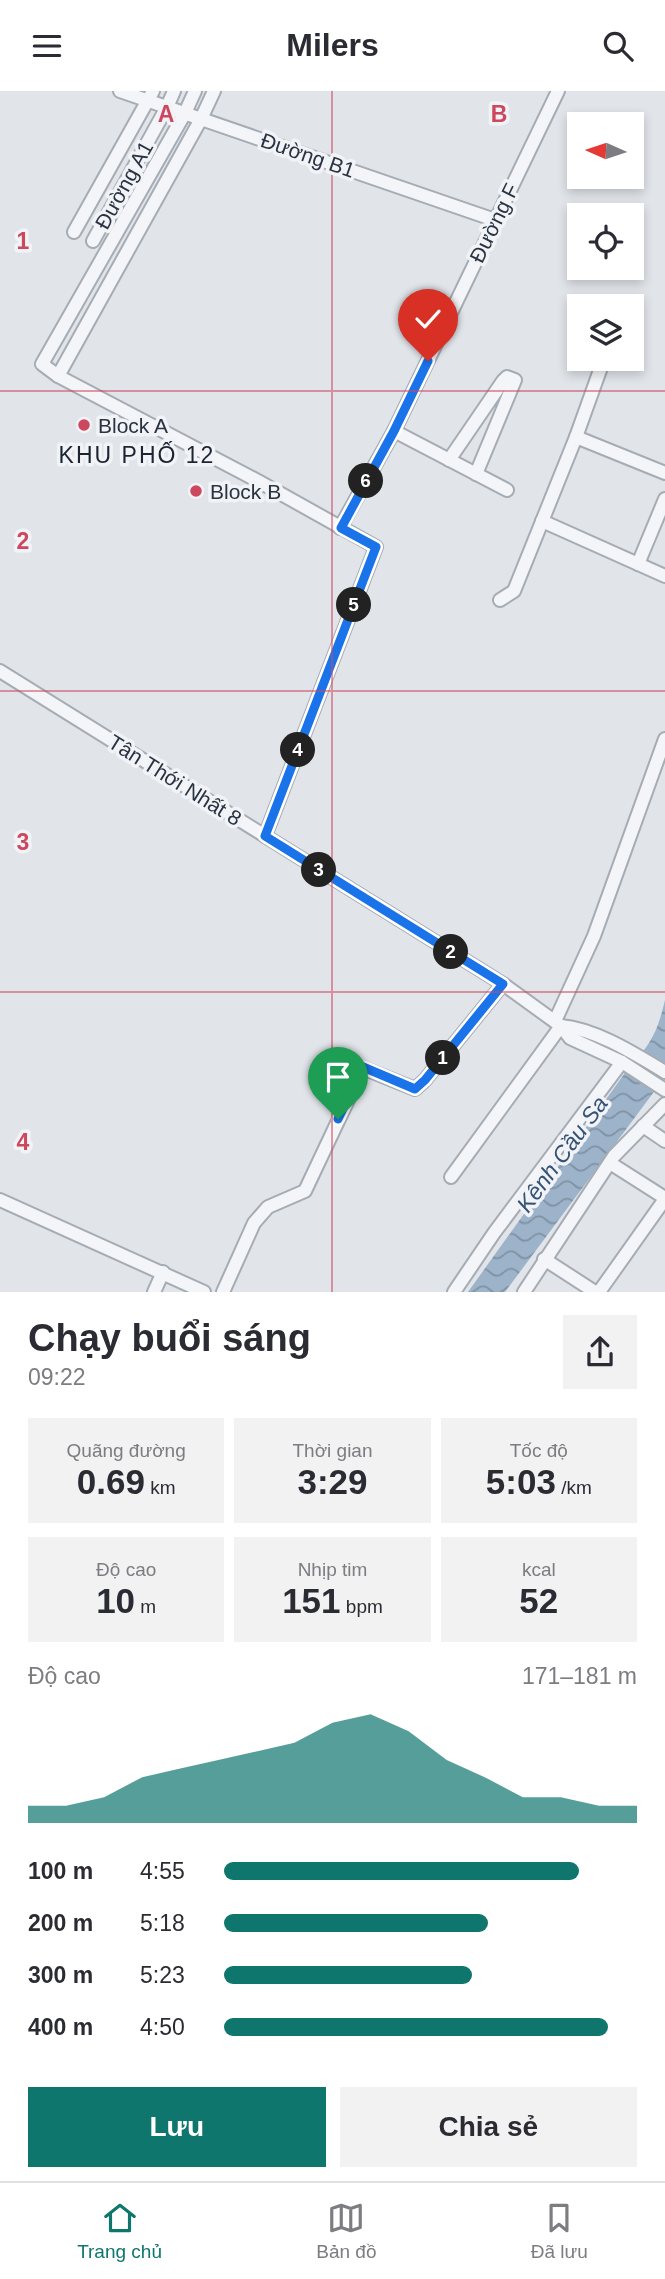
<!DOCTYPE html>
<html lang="vi">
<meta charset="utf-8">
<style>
body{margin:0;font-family:Arial,sans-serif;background:#f2f2f3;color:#2b2b33;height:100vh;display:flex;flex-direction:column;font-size:26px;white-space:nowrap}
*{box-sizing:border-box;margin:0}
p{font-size:23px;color:#7c7c81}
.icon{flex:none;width:38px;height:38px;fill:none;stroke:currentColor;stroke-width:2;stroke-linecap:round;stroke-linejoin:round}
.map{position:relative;height:1201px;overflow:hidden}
.side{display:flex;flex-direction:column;background:#fff;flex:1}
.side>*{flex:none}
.needle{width:46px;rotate:273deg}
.buttons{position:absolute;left:567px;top:21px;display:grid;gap:14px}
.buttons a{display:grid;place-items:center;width:77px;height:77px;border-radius:0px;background:#fff;box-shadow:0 4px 10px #0003;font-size:35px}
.pin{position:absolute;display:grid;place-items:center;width:60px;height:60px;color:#fff;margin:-72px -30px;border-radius:50% 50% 50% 0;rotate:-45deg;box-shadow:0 0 7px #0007}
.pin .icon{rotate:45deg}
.km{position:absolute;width:35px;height:35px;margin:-18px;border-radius:50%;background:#222;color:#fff;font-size:19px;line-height:35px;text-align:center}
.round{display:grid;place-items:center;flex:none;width:74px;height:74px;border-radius:0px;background:#f2f2f3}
.summary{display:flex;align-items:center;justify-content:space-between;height:119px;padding:0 28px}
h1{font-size:38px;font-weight:700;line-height:52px}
.metrics{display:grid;grid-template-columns:repeat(3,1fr);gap:10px;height:119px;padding:7px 28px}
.metrics div{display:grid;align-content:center;border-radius:0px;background:#f2f2f3;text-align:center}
.metrics b{font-size:35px;font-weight:700}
.metrics small{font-size:19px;font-weight:400}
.metrics p{font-size:19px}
.chart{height:196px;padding:14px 28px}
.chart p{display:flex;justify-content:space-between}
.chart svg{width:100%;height:126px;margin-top:7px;fill:#0f766e;opacity:.7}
.action{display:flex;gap:14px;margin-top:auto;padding:14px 28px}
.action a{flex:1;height:80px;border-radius:0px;background:#0f766e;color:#fff;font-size:28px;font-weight:700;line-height:80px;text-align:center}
.action a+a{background:#f2f2f3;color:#2b2b33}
ul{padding:0 28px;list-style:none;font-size:23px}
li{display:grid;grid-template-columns:112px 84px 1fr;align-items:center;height:52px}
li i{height:18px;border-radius:9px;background:#0f766e}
header{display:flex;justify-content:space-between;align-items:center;height:91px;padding:0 28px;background:#fff;font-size:32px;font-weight:700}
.menu{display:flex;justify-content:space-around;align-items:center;height:98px;border-top:2px solid #e1e1e2;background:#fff;font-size:19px;color:#7c7c81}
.menu a{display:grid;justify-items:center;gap:4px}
.menu .active{color:#0f766e}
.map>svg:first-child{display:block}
.water{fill:url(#water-waves)}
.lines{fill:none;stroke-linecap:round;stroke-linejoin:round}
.minor-casing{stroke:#a6acb4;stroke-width:16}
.minor{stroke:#f4f5f8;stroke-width:12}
.route-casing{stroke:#fff;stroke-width:14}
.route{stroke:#1a73e8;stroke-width:9}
.grid{fill:none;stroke:#cd485f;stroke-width:2;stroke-opacity:0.55}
.poi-dot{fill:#cd485f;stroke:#f1f3f7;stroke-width:2.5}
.labels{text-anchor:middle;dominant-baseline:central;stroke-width:7;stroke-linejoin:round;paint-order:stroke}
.street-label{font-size:21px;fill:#293341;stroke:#f1f3f7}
.poi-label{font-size:21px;fill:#293341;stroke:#f1f3f7;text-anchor:start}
.neighbourhood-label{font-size:23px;letter-spacing:2px;fill:#1c2432;stroke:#f1f3f7}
.water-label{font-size:23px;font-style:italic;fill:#345275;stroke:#f1f3f7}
.grid-label{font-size:23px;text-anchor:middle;font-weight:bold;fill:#cd485f;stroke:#f1f3f7;stroke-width:7;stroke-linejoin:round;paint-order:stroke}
</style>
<header><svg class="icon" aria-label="menu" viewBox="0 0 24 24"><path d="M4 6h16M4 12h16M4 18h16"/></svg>Milers<svg class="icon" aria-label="search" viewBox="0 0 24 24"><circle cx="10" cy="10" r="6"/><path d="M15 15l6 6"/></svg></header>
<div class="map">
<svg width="665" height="1201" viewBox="0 0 665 1201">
<defs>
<pattern id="water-waves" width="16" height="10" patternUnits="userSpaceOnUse" patternTransform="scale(1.75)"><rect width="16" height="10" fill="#9cb3c9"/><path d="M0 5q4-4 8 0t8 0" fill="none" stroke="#7f92a5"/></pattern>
</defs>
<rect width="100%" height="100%" fill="#e1e5ea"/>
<path class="water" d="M665 909V986L505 1201H468L627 979C650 954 657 943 665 909Z"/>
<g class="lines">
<defs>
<g id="minor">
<path d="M120 0 495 129"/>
<path d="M195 0 185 22 42 273 58 285 258 390 376 456 265 745"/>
<path d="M74 141 153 0"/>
<path d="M93 150 167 16 174 0"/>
<path d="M58 285 201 28 214 0"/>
<path d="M394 340 507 399"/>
<path d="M576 346 665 382"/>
<path d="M449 369 503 290 507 286 515 289 476 383"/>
<path d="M542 430 665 485"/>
<path d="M340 437 394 340 558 0"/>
<path d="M638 473 665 408"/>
<path d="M500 509 514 500 576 346 604 268"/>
<path d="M0 580 503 893 561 935 570 947 622 971 665 999"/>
<path d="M555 930 594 845 665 648"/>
<path d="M561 935C596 938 635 963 665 981"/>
<path d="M643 1035 665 1050"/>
<path d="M610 1072 665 1107"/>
<path d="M451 1086 561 935"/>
<path d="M0 1109 204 1201"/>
<path d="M544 1168 595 1201"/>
<path d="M154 1201 163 1181"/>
<path d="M223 1201 254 1132 268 1116 305 1100 363 977 415 998 425 989 503 893"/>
<path d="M454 1201 494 1142 622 971"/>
<path d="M524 1201 614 1065 665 1013"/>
<path d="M599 1201 665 1108"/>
</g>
</defs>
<use href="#minor" class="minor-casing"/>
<use href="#minor" class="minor"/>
</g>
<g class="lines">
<defs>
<path id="route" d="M338 1028 363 976 415 998 425 989 503 893 265 745 376 456 341 437 394 340 428 270"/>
</defs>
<use href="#route" class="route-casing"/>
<use href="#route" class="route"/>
</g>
<path class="grid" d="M332 0V1201M0 300H665M0 600H665M0 901H665"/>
<g class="poi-dot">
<circle cx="84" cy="334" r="7"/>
<circle cx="196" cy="400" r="7"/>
</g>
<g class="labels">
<g class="street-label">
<text transform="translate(308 64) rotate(19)">Đường B1</text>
<text transform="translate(124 94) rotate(-61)">Đường A1</text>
<text transform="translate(494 132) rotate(-64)">Đường F</text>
<text transform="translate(175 689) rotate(32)">Tân Thới Nhất 8</text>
</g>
<g class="poi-label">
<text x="98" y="334">Block A</text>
<text x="210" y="400">Block B</text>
</g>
<g class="neighbourhood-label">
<text x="137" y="364">KHU PHỐ 12</text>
</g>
<g class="water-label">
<text transform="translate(562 1063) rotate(-54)">Kênh Cầu Sa</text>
</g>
</g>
<g class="grid-label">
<text x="166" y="31">A</text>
<text x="499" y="31">B</text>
<text x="23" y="158">1</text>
<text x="23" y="458">2</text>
<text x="23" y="759">3</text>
<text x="23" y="1059">4</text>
</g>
</svg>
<div class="buttons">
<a><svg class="needle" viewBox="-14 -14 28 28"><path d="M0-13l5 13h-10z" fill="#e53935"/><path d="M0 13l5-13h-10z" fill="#7c7c81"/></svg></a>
<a><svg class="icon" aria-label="locate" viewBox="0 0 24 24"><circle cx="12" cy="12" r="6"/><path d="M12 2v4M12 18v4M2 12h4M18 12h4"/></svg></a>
<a><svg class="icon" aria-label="layers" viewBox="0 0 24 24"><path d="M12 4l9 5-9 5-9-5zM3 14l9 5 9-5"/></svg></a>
</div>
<div class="pin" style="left:338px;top:1028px;background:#1e9e55"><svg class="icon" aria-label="arrive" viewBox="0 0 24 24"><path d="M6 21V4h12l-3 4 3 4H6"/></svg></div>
<div class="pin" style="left:428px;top:270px;background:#d93025"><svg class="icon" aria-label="check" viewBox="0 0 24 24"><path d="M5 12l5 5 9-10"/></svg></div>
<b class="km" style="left:443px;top:967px">1</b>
<b class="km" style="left:451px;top:861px">2</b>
<b class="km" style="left:319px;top:779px">3</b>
<b class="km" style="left:298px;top:659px">4</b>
<b class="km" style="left:354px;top:514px">5</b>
<b class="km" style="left:366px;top:390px">6</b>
</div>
<section class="side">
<div class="summary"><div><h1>Chạy buổi sáng</h1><p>09:22</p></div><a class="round"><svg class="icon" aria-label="share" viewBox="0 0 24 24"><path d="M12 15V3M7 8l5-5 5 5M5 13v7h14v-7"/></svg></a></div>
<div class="metrics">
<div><p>Quãng đường</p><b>0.69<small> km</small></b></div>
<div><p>Thời gian</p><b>3:29</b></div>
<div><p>Tốc độ</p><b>5:03<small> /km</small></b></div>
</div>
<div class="metrics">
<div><p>Độ cao</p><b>10<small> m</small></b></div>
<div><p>Nhịp tim</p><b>151<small> bpm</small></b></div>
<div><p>kcal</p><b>52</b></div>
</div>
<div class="chart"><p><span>Độ cao</span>171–181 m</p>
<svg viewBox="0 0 160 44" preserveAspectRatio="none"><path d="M0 44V38L10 38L20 35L30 28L40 25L50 22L60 19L70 16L80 9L90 6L100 12L110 22L120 28L130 35L140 35L150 38L160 38V44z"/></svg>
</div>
<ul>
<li><b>100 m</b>4:55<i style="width:86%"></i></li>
<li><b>200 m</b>5:18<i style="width:64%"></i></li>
<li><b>300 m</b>5:23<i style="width:60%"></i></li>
<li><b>400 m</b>4:50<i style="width:93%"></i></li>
</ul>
<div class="action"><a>Lưu</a><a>Chia sẻ</a></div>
</section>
<nav class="menu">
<a class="active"><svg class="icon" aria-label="home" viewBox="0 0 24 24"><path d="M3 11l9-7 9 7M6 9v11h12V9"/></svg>Trang chủ</a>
<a><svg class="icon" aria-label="map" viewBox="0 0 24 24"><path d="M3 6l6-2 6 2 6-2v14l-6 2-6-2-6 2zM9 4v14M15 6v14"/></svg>Bản đồ</a>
<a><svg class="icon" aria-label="saved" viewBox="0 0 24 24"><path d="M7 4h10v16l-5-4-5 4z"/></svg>Đã lưu</a>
</nav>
